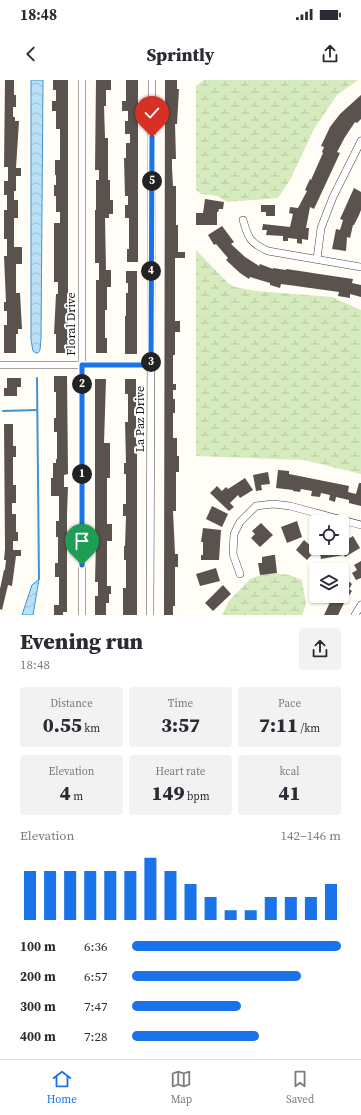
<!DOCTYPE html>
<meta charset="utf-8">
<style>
body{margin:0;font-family:"Source Serif 4",serif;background:#f2f2f3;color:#2b2b33;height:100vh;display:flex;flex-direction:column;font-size:15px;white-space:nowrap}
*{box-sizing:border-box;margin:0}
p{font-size:13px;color:#7c7c81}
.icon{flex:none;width:22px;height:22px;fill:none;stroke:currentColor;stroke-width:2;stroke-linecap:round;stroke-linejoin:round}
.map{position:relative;height:535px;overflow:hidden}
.side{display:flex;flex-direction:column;background:#fff;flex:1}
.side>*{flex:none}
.controls{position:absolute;left:309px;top:435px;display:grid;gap:8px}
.controls a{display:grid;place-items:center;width:40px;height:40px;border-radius:4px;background:#fff;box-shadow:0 1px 3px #0004;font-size:20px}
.pin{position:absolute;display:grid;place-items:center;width:34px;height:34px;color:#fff;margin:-41px -17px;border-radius:50% 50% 50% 0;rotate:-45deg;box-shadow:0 0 4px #0007}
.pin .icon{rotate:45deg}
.km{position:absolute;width:20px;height:20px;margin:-10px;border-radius:50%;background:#222;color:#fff;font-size:11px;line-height:20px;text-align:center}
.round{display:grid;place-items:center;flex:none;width:42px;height:42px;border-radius:4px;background:#f2f2f3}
.summary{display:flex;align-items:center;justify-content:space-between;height:68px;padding:0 20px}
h1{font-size:22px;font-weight:800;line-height:30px}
.figures{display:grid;grid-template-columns:repeat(3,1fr);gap:6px;height:68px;padding:4px 20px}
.figures div{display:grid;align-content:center;border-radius:4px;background:#f2f2f3;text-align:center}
.figures b{font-size:20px;font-weight:800}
.figures small{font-size:11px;font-weight:400}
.figures p{font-size:11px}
.chart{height:112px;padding:8px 20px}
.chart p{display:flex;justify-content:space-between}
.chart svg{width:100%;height:72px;margin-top:4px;stroke:#1a73e8;stroke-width:6}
ul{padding:0 20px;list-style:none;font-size:13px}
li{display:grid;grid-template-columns:64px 48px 1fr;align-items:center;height:30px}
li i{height:10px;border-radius:5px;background:#1a73e8}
.status{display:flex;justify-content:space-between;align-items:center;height:28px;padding:0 20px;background:#fff;direction:ltr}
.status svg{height:11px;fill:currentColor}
header{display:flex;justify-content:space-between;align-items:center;height:52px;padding:0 20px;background:#fff;font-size:18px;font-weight:800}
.tab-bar{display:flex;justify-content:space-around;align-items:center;height:56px;border-top:1px solid #e1e1e2;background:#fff;font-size:11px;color:#7c7c81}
.tab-bar a{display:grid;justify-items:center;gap:2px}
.tab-bar .selected{color:#1a73e8}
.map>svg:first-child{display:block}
.wetland{fill:url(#wetland-marsh)}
.water{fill:url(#water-waves);stroke:#3f96cf}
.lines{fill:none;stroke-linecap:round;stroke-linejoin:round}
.stream{stroke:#3f96cf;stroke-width:2}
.building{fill:#5a524d}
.street-casing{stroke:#444;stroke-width:8}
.street{stroke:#fff;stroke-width:7}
.route-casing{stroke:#fff;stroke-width:8}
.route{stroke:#1a73e8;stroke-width:5}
.labels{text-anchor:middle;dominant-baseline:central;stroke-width:4;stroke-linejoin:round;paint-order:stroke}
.street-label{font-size:12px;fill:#111;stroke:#fff}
</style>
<div class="status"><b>18:48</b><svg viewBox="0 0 49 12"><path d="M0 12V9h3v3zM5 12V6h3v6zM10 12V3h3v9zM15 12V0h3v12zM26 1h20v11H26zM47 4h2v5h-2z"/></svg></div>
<header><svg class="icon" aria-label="back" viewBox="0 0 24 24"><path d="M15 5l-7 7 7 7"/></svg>Sprintly<svg class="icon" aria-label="share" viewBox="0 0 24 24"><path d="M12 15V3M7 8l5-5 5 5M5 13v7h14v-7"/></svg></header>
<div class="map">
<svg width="361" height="535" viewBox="0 0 361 535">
<defs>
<pattern id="wetland-marsh" width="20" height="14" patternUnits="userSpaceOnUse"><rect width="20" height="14" fill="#d5ebbd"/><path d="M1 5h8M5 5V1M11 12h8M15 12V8" fill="none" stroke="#b6c8a1"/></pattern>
<pattern id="water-waves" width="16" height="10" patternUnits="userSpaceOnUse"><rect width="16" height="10" fill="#b9e0f7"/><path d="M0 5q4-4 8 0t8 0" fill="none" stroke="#9ebfd3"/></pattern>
</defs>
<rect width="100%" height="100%" fill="#fffdf5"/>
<g class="wetland">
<path d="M204 0H358L337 15 314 49 290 100 278 118 227 122 217 116 201 114 196 110V6Z"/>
<path d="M196 170 228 203 235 207 256 211 332 217 361 230V394L304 380 196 376Z"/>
<path d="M267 493 290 495 302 500 306 525 302 535H222L229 521 250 499Z"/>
</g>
<g class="water">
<path d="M31 0H43L41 259 40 270 38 273H36L33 271 31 260Z"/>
<path d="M39 499 33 535H22L32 505Z"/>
</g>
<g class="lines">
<g class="stream">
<path d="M37 298 39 499"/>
<path d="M3 331 37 330"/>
</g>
</g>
<g class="building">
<path d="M5 0H14V15H16V27H13V37H15V41H19L16 88H21V96H16V111H14V120H18V138H14V167H22V184H16V213H20L22 249H18V254H16V273H4V245H7V231H4V222H6L4 176H7V159H4V130H7V115H4V101H8V87H4Z"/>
<path d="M53 0H68V273H56V254H54L56 214H58V202H54V143H60V132H56V116H54V105H56V95H55V80H60V49H56V31H52V21H56V10H53Z"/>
<path d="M96 0H111V10H106V26H104L105 58H108V100H110V120H113V134H109V138H105L106 190H111V207H107V230H105V258H107V273H96V200H99V183H95V130H96V100H99V90H95Z"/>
<path d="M126 0H138V182H127V169H129V138H125V125H128V116H125L124 78H126V63H130V54H125V41H128V31H122V21H126Z"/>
<path d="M165 0H177V9H179L177 44H175L176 79H172V88L173 106H176V145H178V172H185V178H175V241H180V252H175V275H173V304H176V310H173V319H175V333H173V358H177V376H179V392H176V431H173L175 474H178V487H175V526H173V535H164V526Z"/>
<path d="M361 15V39L357 43 355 42 345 57 337 72 340 73 314 129 310 127 306 148H309L308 160 302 159V164L297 163V159L288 158V161H283V156L266 155 267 150H262L263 144 290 147 293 134 289 133 290 127 298 128 307 111 305 110 310 99 311 100 323 73 322 72 324 67 321 66 330 47 340 34Z"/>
<path d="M354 108 361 112V130L359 135 354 145H353L350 158 347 157 346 171 332 169 336 149 340 150 343 140 340 139Z"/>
<path d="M205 119 224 122 223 129H219L218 132H217V145H196V133H203Z"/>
<path d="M261 125H275V136H266V132H261Z"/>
<path d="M222 146 234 162 231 164 245 177 259 186 260 184 273 189V188L286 190V189L300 191 319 194 353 199 352 203 361 205V217L350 214V218L338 216 339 212 296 206 281 204 280 208 270 205V203L250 197 249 199 240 193 226 180 228 178 216 164 214 165 208 155Z"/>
<path d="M126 191H137V274H125V236H126V213H128V203H126Z"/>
<path d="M54 296H67L68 394 64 395V407H68L67 434V532H63V535H54V525H59V497H55V483H58V457H56V441H59V416H51V398H53V383H56V379H57V352H54V338H56V312H54Z"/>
<path d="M7 298H21V307H17V316H4V308H7Z"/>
<path d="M95 299H106L104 363H110V398H107V444H112V461H107V506H111V514H109V523H106V535H95V516H98V502H95L96 461H95Z"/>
<path d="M125 299H136V362H137V535H123V508H126V480H124V466H125L126 436H123V424H126V394H124V383H126L125 342H128V314H125Z"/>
<path d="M4 344H13V366H16V377H13V405H16V423H12V434H16V452H18V461H13V470H21V476H16L12 506 8 505 2 530 0 529V509L4 490H5L6 480H4L5 469Z"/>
<path d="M278 390 289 391V394L349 406 348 412 356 414 359 403H361V426L349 423V420L336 417 335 422 329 420 330 415 321 413 320 417 311 416 312 411 301 409 300 412 293 411V410L276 408Z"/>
<path d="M268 392 270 404 261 405 262 410 256 411 253 395Z"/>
<path d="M245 398 253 410 240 418 238 415 230 423 234 427 229 431 210 413 217 406 222 411 226 407 228 409Z"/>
<path d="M212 426 228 434 222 447 206 439Z"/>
<path d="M297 441 302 457 287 463 281 447Z"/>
<path d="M261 443 273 455 260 467 251 458 255 454 252 451Z"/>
<path d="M203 448 221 450 219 480H201V475H203V462H201Z"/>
<path d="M346 456 348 459 353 456 360 468 345 477 344 475 321 479 319 468H342V458Z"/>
<path d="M304 460 313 468H318L307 480 296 470Z"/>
<path d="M273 475H275L277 493 260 495 258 483H262V477Z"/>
<path d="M361 481V498L356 500 352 493 357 490 354 485Z"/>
<path d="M216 488 220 501 200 506 196 494Z"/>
<path d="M342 496 352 504 349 509 352 511 344 523 338 535H324L333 516 342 520Z"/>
<path d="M223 505 231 514 213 531 205 523Z"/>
</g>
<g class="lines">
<defs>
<g id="street">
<path d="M82 0V535"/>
<path d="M243 140C248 158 250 163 268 171L361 187"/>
<path d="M317 179 321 148 333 117 361 61"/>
<path d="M0 285H151"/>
<path d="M240 494 233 474 234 454 240 442 256 426 273 424 290 426 361 445"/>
<path d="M150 535 152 0"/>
<path d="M355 535 361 525"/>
</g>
</defs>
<use href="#street" class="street-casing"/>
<use href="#street" class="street"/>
</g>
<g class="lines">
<defs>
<path id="route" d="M82 485V285H151L152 57"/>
</defs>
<use href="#route" class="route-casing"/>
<use href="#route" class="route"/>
</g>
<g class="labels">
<g class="street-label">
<text transform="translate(71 244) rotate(-90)">Floral Drive</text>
<text transform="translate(140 339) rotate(-90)">La Paz Drive</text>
</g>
</g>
</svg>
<div class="controls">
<a><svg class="icon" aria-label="locate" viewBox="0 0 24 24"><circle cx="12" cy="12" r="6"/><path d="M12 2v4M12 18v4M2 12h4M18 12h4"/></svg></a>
<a><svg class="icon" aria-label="layers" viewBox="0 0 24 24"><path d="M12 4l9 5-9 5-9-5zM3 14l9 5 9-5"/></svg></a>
</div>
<div class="pin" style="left:82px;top:485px;background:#1e9e55"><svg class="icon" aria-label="arrive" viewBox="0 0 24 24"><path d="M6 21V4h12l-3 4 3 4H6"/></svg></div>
<div class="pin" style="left:152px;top:57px;background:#d93025"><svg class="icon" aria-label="check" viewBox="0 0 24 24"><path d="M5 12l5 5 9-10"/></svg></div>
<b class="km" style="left:82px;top:394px">1</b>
<b class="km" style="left:82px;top:304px">2</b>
<b class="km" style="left:151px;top:282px">3</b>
<b class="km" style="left:151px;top:191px">4</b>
<b class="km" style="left:152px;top:101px">5</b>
</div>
<section class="side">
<div class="summary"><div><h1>Evening run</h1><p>18:48</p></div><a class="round"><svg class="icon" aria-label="share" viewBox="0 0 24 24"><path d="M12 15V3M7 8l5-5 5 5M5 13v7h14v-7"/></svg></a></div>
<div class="figures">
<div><p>Distance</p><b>0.55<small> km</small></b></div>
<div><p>Time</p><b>3:57</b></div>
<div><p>Pace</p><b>7:11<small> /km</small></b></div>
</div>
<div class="figures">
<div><p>Elevation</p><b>4<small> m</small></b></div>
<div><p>Heart rate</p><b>149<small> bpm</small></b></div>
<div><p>kcal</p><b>41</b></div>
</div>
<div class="chart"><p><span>Elevation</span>142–146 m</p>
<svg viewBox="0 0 160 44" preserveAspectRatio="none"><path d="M5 44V14M15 44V14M25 44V14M35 44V14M45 44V14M55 44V14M65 44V6M75 44V14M85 44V22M95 44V30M105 44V38M115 44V38M125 44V30M135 44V30M145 44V30M155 44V22"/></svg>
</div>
<ul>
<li><b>100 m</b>6:36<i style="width:100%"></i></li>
<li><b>200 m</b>6:57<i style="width:81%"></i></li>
<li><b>300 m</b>7:47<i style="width:52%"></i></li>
<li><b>400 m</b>7:28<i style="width:61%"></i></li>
</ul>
</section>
<nav class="tab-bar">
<a class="selected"><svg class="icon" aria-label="home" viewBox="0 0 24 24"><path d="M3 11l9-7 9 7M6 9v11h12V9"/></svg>Home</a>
<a><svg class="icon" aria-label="map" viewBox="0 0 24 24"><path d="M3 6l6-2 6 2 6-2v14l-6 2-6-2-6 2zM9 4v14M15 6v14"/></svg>Map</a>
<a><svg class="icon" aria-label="saved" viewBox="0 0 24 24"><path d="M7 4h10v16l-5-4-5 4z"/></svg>Saved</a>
</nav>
